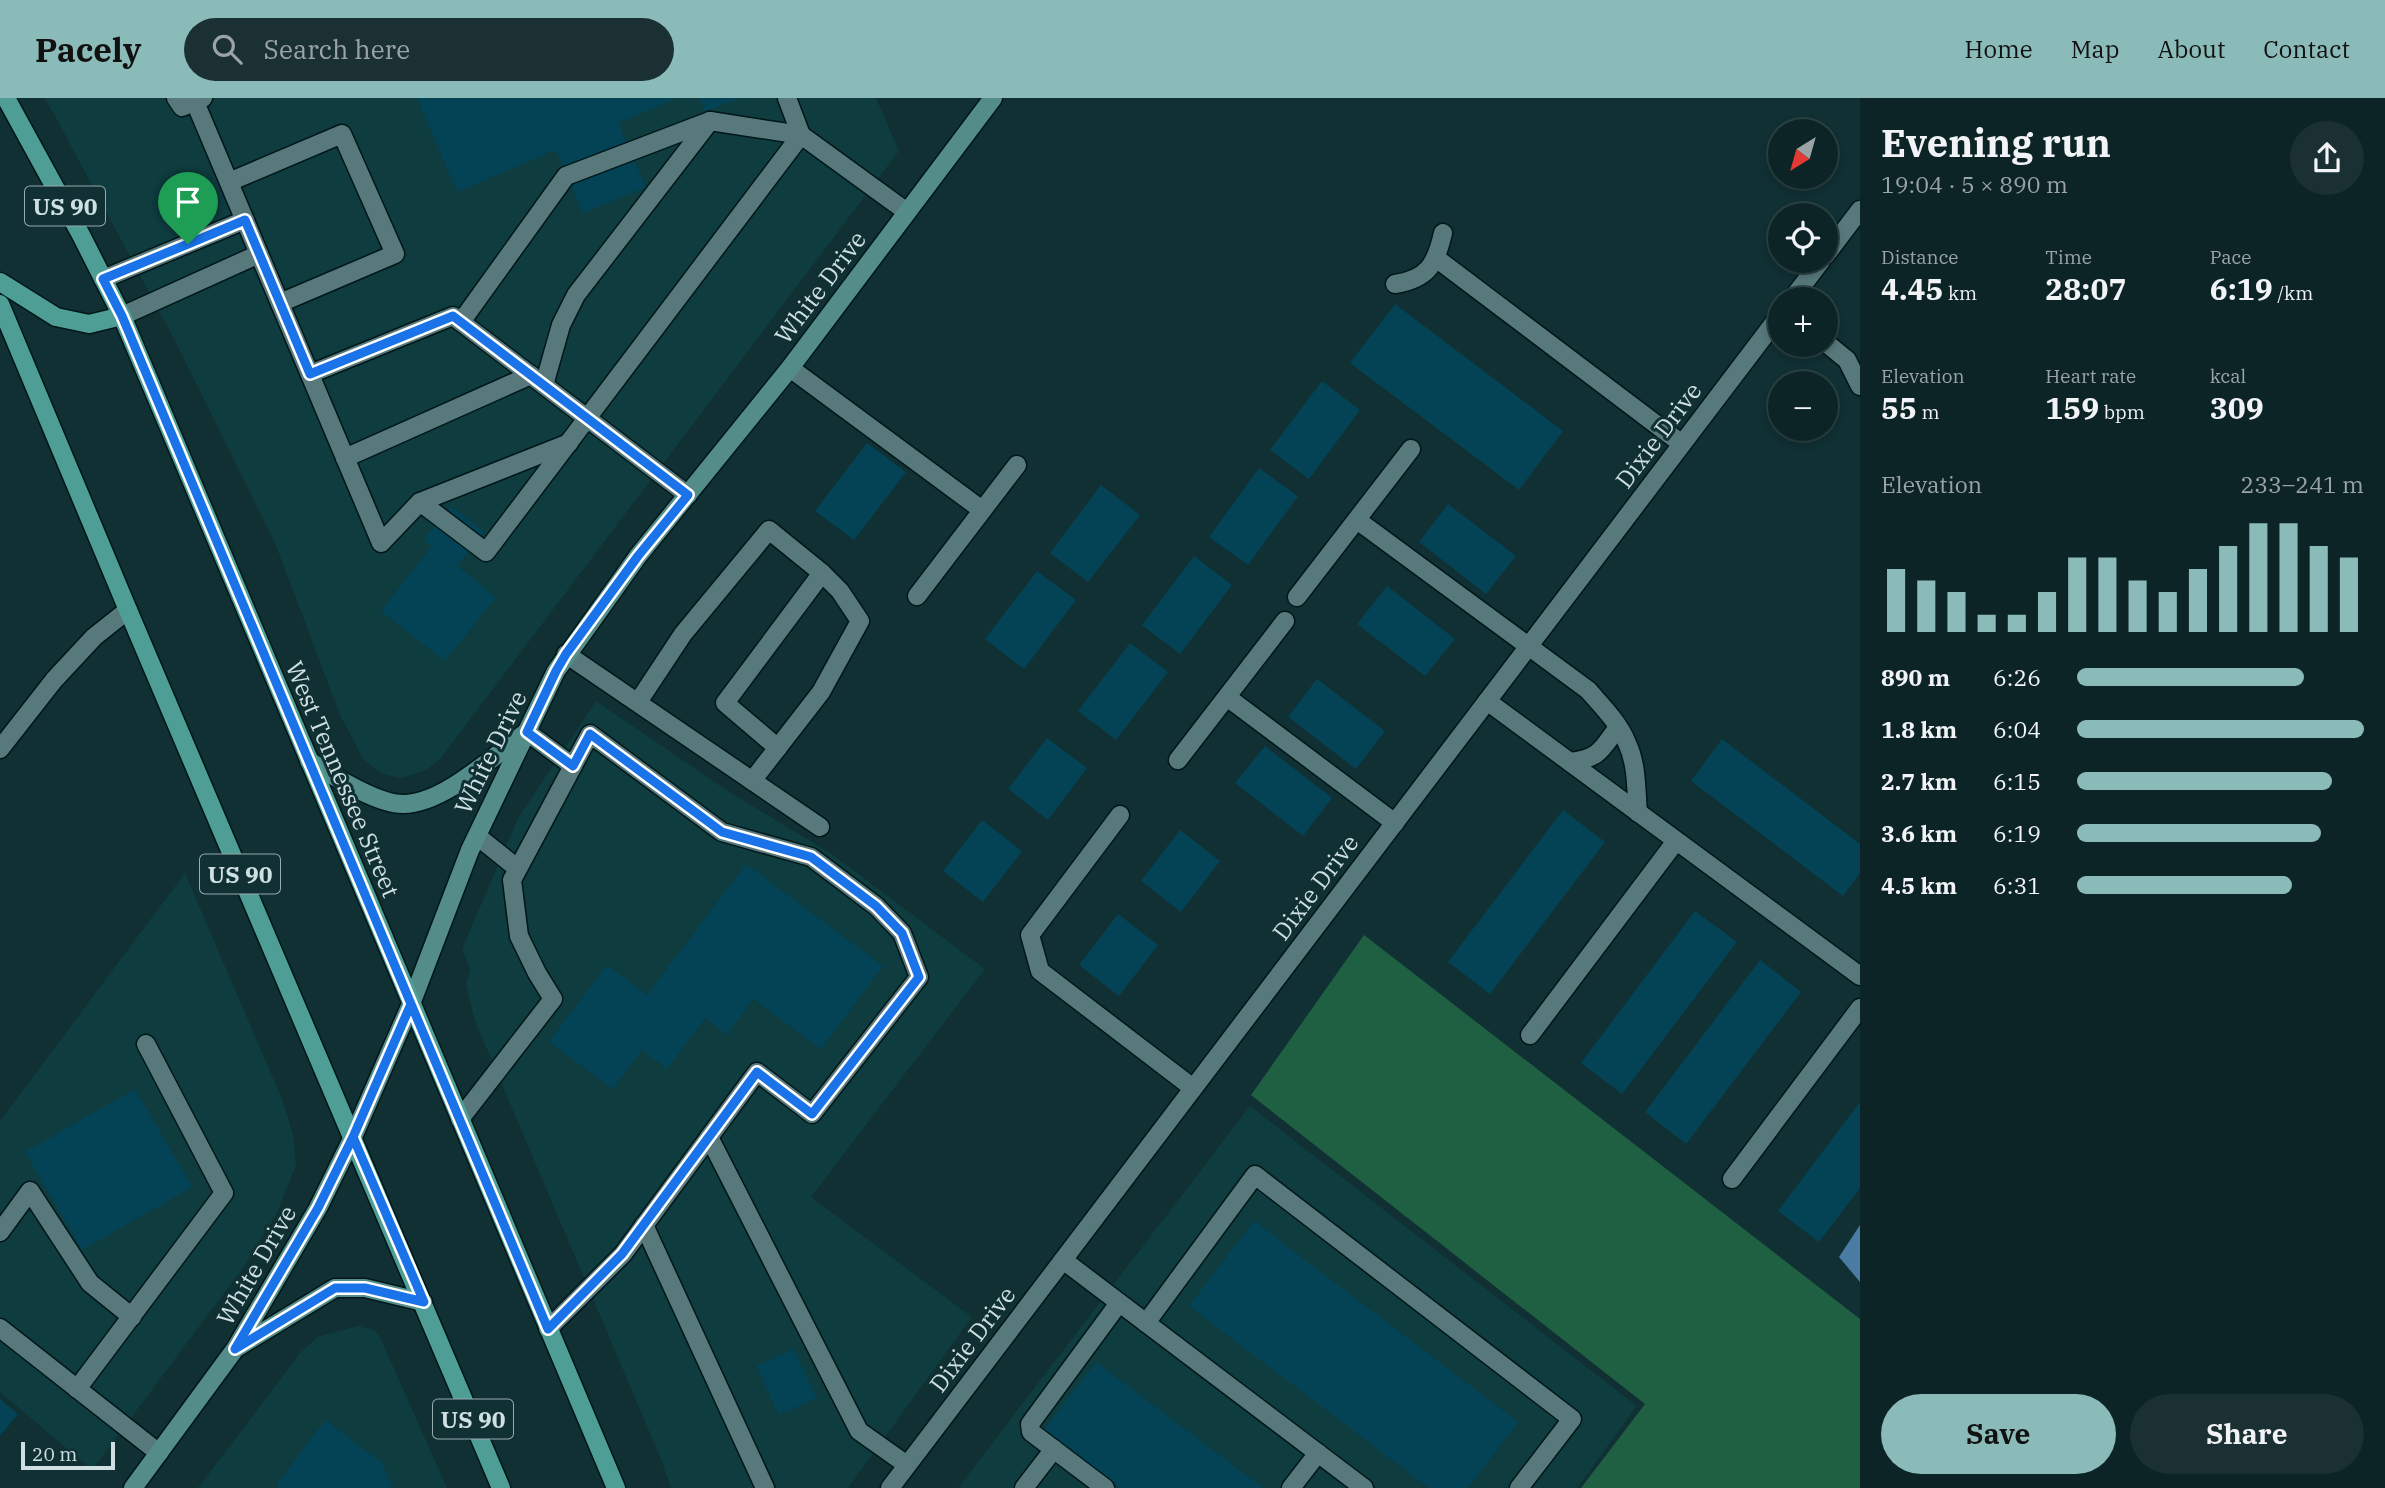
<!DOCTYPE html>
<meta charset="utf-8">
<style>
body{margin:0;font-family:"IBM Plex Serif",serif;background:#1a3032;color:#f1f3f6;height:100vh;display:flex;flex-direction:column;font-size:26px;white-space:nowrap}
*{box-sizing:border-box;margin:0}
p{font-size:23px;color:#9aa4a7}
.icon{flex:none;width:38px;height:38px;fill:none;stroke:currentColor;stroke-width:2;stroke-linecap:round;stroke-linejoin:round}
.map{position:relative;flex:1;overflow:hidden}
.side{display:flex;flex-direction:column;background:#0c2426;width:525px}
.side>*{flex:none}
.needle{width:46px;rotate:217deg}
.controls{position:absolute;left:1768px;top:21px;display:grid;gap:14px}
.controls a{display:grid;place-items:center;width:70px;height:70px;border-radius:50%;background:#0c2426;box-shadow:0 4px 10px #0003,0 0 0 2px #2c4143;font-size:35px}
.scale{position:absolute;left:21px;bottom:18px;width:94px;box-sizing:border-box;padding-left:7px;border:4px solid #cfe0e2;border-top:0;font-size:19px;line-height:24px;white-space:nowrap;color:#cfe0e2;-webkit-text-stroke:5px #103033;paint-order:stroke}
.pin{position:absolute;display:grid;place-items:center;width:60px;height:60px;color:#fff;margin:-72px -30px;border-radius:50% 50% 50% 0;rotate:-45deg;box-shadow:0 0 7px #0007}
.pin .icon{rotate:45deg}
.round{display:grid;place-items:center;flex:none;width:74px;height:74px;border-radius:37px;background:#1a3032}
.overview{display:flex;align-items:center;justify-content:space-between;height:119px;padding:0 21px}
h1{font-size:38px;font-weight:700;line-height:52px}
.stats{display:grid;grid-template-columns:repeat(3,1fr);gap:10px;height:119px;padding:7px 21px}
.stats div{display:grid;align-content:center}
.stats b{font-size:30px;font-weight:700}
.stats small{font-size:19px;font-weight:400}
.stats p{font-size:19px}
.chart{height:196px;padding:14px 21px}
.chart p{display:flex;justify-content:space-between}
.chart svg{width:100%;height:126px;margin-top:7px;stroke:#8bbbb9;stroke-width:6}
.primary-button{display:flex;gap:14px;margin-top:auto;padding:14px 21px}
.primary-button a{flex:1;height:80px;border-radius:42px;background:#8bbbb9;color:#111;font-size:28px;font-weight:700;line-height:80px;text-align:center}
.primary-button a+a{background:#1a3032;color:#f1f3f6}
ul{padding:0 21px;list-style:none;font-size:23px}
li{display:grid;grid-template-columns:112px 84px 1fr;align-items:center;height:52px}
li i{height:18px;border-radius:9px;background:#8bbbb9}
header{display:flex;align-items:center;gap:42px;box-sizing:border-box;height:98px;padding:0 35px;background:#8bbbb9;color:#111}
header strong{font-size:33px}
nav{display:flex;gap:38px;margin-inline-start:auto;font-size:24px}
.search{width:490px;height:63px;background:#1a3032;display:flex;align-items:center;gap:18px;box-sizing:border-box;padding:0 24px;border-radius:38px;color:#9aa4a7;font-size:26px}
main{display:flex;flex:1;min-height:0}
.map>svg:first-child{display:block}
.built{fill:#0e3c3f}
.forest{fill:#1f6043}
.water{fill:#4a7ba3}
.building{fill:#034355}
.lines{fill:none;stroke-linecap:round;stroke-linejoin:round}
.lane-casing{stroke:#011719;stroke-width:21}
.street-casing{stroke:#011719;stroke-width:21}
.secondary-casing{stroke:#011719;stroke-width:21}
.primary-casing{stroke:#011719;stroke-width:21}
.lane{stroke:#58797c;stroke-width:18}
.street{stroke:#58797c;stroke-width:18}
.secondary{stroke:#538c89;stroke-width:18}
.primary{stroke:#4e9e95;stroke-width:18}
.route-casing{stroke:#fff;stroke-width:14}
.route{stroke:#1a73e8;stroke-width:9}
.labels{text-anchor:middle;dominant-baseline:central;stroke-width:6;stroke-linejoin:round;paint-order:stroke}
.shield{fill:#103033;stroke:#96abae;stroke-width:2}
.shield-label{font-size:23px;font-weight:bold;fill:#cfe0e2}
.street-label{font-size:24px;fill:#cfe0e2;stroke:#103033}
</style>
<header>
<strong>Pacely</strong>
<div class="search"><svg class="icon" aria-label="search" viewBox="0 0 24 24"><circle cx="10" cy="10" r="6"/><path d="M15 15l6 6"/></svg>Search here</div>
<nav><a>Home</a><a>Map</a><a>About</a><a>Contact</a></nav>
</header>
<main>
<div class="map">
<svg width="1860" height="1390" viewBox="0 0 1860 1390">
<rect width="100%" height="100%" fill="#103033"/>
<g class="built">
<path d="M44 0H876L899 53 441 660 426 672 402 680 382 676 363 661 340 617 275 445 175 243 54 16Z"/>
<path d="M596 603 731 695 832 756 985 871 811 1099 972 1219 848 1390H671L660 1359 475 923 466 887 470 871 462 851 518 720Z"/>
<path d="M185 775 282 1001 293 1036 296 1067 277 1115 243 1170 92 1372 0 1294V1023Z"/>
<path d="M1250 1008 1637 1308 1577 1390H958Z"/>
<path d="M358 1228 374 1232 381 1241 447 1390H198L301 1254 317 1239Z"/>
</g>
<path class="forest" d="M1364 837 1860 1221V1390H1581L1645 1306 1251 997Z"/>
<path class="water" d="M1860 1127V1184L1839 1159Z"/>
<g class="building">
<path d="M417 0H677L618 25 646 89 583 115 556 52 457 94Z"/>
<path d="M699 0H739L705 14Z"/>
<path d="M1395 206 1563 333 1519 392 1350 265Z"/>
<path d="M1322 283 1360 312 1309 381 1270 352Z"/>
<path d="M867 345 906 374 854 442 815 413Z"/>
<path d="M1259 370 1298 398 1248 467 1209 439Z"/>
<path d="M1101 387 1140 417 1088 484 1050 455Z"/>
<path d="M1448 406 1516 458 1486 496 1419 444Z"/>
<path d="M451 408 484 434 457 468 496 499 445 563 381 513 432 448 424 442Z"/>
<path d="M1194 458 1232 487 1180 556 1142 527Z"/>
<path d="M1037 473 1076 502 1024 571 985 541Z"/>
<path d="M1387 488 1455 541 1425 578 1357 526Z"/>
<path d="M1130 545 1168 574 1116 642 1078 613Z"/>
<path d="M1317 581 1385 633 1356 671 1288 619Z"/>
<path d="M1047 640 1087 670 1048 722 1008 691Z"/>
<path d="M1722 641 1860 746V775L1843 798 1691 683Z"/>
<path d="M1265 648 1332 700 1303 738 1235 685Z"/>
<path d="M1563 712 1605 744 1490 896 1448 864Z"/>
<path d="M982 722 1022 753 983 804 943 773Z"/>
<path d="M1180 732 1220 763 1181 814 1141 783Z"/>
<path d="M746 766 883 868 821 951 753 901 727 937 705 920 667 971 642 952 613 991 549 944 607 867 647 897Z"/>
<path d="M1695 813 1737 844 1622 996 1581 965Z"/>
<path d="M1118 816 1158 847 1119 898 1079 867Z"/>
<path d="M1760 862 1801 894 1686 1046 1645 1014Z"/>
<path d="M135 991 192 1089 82 1152 25 1054Z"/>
<path d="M1860 1004V1090L1819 1144 1778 1113Z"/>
<path d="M1254 1123 1518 1324 1468 1390H1429L1189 1208Z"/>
<path d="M794 1251 817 1300 779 1317 756 1268Z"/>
<path d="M1096 1264 1263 1390H1120L1044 1332Z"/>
<path d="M0 1301 18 1316 0 1338Z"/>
<path d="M325 1322 382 1365 393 1390H280L276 1387Z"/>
</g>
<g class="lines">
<defs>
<g id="lane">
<path d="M176 0 182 9 203 0"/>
<path d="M195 4 381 445 420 404 569 345"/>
<path d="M229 84 342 36 395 156 280 205"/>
<path d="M1436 160 1682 346"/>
<path d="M103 181 245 122"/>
<path d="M1395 186C1428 181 1436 166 1443 135"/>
<path d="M122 218 259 156"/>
<path d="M461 224 566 78 710 23 801 37 907 114"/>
<path d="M1825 244 1847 262 1860 288"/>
<path d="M790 270 982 412"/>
<path d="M310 276 453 218 688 397"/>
<path d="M544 287 561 227 576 197 710 23"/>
<path d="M345 360 531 277"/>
<path d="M420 404 486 454 801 37 787 0"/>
<path d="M1357 422 1588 592C1602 608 1619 625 1627 645 1637 666 1636 691 1638 715"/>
<path d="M917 498 1017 367"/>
<path d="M1297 499 1411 351"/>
<path d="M566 556 820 729"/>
<path d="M1227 599 1395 725"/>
<path d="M1487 603 1860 878"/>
<path d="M638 604 683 536 769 432 822 475 840 493 860 523 821 594 752 683"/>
<path d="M527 634 573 668"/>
<path d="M778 650 725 605 822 475"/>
<path d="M1178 662 1285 523"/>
<path d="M1570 664C1600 660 1601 652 1618 629"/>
<path d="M1120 717 1030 837 1040 873 1193 990"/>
<path d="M477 738 517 770"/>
<path d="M1530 937 1676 743"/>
<path d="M460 1021 553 901 537 875 519 838 512 782 590 636 722 734 811 759 876 808 902 835 919 879 812 1016 757 974 623 1156 548 1231"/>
<path d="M709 1039 859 1333 907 1367"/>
<path d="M1732 1081 1860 910"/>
<path d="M644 1127 765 1390"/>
<path d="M0 1134 30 1093 90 1185 132 1219"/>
<path d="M1063 1162 1364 1390"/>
<path d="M1146 1225 1255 1077 1572 1321 1519 1390"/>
<path d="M0 1230 159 1355"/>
<path d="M77 1291 224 1095 146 946"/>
<path d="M1024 1390 1054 1351"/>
<path d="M1105 1390 1031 1334 1030 1326 1119 1205"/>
<path d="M1291 1390 1318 1355"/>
</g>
<g id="street">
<path d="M1825 158 1860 112"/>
<path d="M1792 201 1821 163"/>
<path d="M0 651 54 582 94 539 128 512"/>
<path d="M890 1390 1780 217"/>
</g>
<g id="secondary">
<path d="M309 663C332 677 376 706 403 706 443 706 492 659 524 636"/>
<path d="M238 1249 335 1190H365L423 1204"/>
<path d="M133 1390 235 1251 318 1110 353 1039 411 906 470 752 556 573 638 458 790 270 993 0"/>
</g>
<g id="primary">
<path d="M6 0 81 137 122 218 616 1390"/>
<path d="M0 184 56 219 89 226 122 218"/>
<path d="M0 206 128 512 501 1390"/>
</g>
</defs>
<use href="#lane" class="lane-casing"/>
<use href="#street" class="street-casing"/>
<use href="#secondary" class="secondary-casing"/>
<use href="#primary" class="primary-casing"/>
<use href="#lane" class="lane"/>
<use href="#street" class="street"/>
<use href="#secondary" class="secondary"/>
<use href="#primary" class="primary"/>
</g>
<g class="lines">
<defs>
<path id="route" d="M188 146 103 181 122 218 411 906 353 1039 318 1110 235 1251 335 1190H365L424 1204 353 1039 411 906 548 1231 622 1156 757 974 812 1016 919 879 902 835 876 808 811 759 722 734 590 636 573 668 527 634 556 573 566 556 638 458 688 397 453 218 310 276 245 122 188 146"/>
</defs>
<use href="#route" class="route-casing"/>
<use href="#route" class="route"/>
</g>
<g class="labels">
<g class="shield">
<rect x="25" y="88.5" width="80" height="39" rx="5"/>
<rect x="200" y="756.5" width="80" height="39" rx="5"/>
<rect x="433" y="1301.5" width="80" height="39" rx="5"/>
</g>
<g class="shield-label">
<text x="65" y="108">US 90</text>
<text x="240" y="776">US 90</text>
<text x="473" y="1321">US 90</text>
</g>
<g class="street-label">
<text transform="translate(820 189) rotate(-53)">White Drive</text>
<text transform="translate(1658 337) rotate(-53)">Dixie Drive</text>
<text transform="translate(490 654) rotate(-64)">White Drive</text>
<text transform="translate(343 681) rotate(67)">West Tennessee Street</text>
<text transform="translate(1315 789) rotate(-53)">Dixie Drive</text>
<text transform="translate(256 1167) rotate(-60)">White Drive</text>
<text transform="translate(972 1241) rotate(-53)">Dixie Drive</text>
</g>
</g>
</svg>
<div class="controls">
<a><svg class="needle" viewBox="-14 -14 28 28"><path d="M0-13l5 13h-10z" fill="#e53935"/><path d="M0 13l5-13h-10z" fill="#9aa4a7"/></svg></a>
<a><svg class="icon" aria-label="locate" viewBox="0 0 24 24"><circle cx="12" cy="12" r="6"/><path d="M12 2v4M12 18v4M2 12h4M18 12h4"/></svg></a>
<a>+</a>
<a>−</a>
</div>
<div class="scale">20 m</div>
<div class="pin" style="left:188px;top:146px;background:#1e9e55"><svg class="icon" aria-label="arrive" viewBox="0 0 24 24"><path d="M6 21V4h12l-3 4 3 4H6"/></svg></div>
</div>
<section class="side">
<div class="overview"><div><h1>Evening run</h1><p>19:04 · 5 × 890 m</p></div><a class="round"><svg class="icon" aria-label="share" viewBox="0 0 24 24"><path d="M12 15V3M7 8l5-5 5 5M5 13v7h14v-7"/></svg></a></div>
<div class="stats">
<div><p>Distance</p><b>4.45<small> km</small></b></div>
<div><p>Time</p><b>28:07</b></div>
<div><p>Pace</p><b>6:19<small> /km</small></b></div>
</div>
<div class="stats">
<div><p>Elevation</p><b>55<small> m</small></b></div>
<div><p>Heart rate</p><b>159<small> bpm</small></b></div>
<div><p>kcal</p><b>309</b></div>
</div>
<div class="chart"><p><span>Elevation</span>233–241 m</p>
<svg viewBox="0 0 160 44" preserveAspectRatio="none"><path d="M5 44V22M15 44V26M25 44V30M35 44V38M45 44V38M55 44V30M65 44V18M75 44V18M85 44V26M95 44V30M105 44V22M115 44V14M125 44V6M135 44V6M145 44V14M155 44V18"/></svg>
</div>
<ul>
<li><b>890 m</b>6:26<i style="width:79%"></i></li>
<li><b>1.8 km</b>6:04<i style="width:100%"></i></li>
<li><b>2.7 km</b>6:15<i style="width:89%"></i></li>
<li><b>3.6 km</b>6:19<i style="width:85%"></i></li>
<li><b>4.5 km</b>6:31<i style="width:75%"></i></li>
</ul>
<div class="primary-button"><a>Save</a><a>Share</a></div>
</section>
</main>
